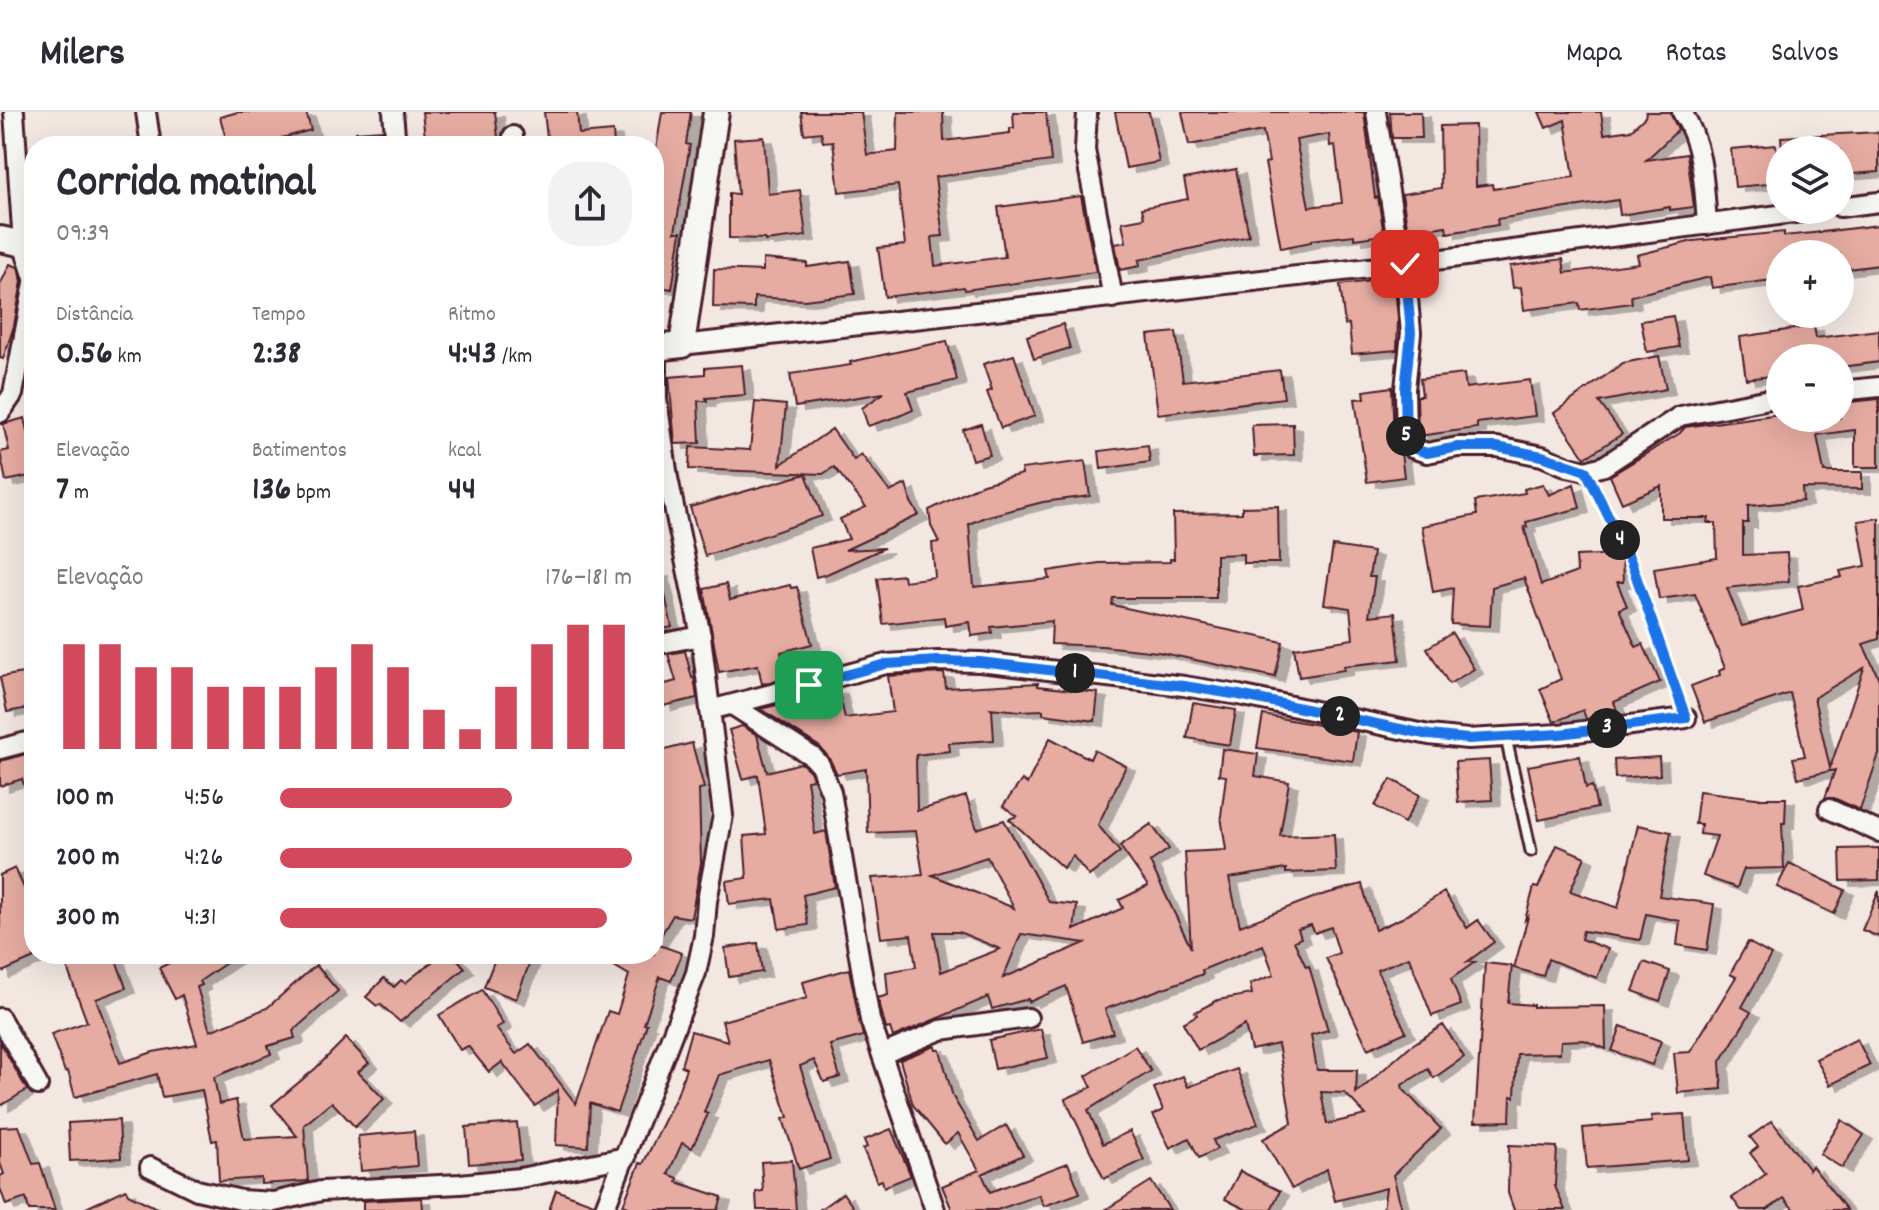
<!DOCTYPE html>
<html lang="pt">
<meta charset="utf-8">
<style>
body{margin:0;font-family:Dekko,sans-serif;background:#f2f2f3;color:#2b2b33;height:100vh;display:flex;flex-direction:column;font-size:30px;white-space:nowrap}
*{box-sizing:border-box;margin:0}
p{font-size:26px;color:#7c7c81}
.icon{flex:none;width:44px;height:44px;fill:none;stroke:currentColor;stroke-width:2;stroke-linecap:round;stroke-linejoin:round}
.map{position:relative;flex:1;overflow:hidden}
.panel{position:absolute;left:24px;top:24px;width:640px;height:828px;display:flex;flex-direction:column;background:#fff;border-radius:32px;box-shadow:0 8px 32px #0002}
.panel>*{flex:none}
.controls{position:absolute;left:1766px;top:24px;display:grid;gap:16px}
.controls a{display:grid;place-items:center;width:88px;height:88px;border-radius:50%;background:#fff;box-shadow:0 8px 32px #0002;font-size:40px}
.pin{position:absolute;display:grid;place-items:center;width:68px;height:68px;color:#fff;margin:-34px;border-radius:16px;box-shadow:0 4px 12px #0006}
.km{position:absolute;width:40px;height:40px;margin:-20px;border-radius:50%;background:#222;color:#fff;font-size:22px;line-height:40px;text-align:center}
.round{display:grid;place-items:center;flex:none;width:84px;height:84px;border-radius:32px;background:#f2f2f3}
.summary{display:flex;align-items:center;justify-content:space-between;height:136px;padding:0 32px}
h1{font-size:44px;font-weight:800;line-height:60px}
.metrics{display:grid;grid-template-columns:repeat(3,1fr);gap:12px;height:136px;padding:8px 32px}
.metrics div{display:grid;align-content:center}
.metrics b{font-size:34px;font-weight:800}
.metrics small{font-size:22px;font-weight:400}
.metrics p{font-size:22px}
.chart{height:224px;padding:16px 32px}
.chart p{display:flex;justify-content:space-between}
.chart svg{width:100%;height:144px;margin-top:8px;stroke:#d1495b;stroke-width:6}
ul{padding:0 32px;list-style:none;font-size:26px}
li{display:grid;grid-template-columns:128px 96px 1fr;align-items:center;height:60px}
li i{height:20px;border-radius:10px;background:#d1495b}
header{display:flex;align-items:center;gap:48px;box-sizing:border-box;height:112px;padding:0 40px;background:#fff;border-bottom:2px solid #e1e1e2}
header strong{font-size:38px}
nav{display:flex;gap:44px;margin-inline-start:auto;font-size:28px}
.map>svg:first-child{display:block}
.building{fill:#e6aca1;stroke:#4a1f2b;stroke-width:2;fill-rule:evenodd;filter:url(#shadow)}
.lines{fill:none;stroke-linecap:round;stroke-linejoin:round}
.service-casing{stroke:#4a1f2b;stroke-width:15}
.minor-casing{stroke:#4a1f2b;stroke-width:24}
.secondary-casing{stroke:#4a1f2b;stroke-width:30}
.path{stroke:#4a1f2b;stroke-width:3;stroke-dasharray:2 6;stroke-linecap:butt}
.service{stroke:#f6f6f2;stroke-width:9}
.minor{stroke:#f6f6f2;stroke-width:18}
.secondary{stroke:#f6f6f2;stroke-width:24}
.route-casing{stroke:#fff;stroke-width:16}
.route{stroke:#1a73e8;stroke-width:10}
</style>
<header>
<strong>Milers</strong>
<nav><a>Mapa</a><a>Rotas</a><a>Salvos</a></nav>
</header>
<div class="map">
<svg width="1879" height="1098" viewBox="0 0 1879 1098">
<defs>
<filter id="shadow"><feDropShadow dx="9" dy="5" stdDeviation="0" flood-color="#0004"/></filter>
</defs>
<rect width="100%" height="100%" fill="#f3e7e2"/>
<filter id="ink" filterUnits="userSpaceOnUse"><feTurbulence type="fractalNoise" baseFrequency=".0125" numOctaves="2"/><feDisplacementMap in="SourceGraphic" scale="16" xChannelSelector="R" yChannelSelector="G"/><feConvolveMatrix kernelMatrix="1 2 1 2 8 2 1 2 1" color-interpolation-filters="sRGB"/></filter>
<g filter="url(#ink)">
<g class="building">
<path d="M238 0H306L311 18 278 27 280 34H228L220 5Z"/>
<path d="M422 0H495L499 34H426Z"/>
<path d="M544 0H577L579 22 613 19 614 34H548Z"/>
<path d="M662 0H691L686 32 690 33 675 120H681L672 177 658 175 660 158 654 157V50Z"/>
<path d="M801 0H861L867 43 897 39 898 0H943L944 29 1010 21V16H1014L1013 0H1046L1051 49 935 65 943 124 932 125 935 154 1005 145 998 95 1081 84 1096 160 965 178 964 175 885 185 878 136 905 133 898 73 839 80 833 29 823 30 821 20 804 22Z"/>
<path d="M1115 0H1149L1159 50 1126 56Z"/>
<path d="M1182 0H1364L1375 86 1378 85 1384 123 1354 127V123L1311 128V130L1281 136 1265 51 1269 50 1263 19 1189 33ZM1329 22 1330 34 1335 33 1342 91 1309 95 1296 28Z"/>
<path d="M1390 0H1421L1422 26H1392Z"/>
<path d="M1539 0H1601L1604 22 1631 18 1645 5 1646 0H1670L1678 18 1646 48 1687 42 1694 95 1670 98V95L1620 103 1618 88 1497 107 1498 113 1447 121 1446 114 1408 120 1402 82 1441 76 1440 14 1475 13 1476 74 1492 72 1493 77 1574 65 1565 8 1546 16Z"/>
<path d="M382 18 384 34H357L356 20Z"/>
<path d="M1879 20V60L1840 63V38H1782L1781 25Z"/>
<path d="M764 25 768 82 800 78 806 124 765 129V127L729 126V81L738 82 734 27Z"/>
<path d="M1776 33 1780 71 1735 75 1731 37Z"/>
<path d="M1236 57 1249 124 1139 148 1140 154 1120 158 1115 132 1126 130 1122 110 1144 106 1142 96 1188 87 1184 67Z"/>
<path d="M1879 113V153L1840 158V142H1780V167L1712 176 1710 165 1631 184 1632 191 1580 198 1579 191 1524 198 1521 175 1513 176 1510 154 1563 147 1565 161 1639 151 1637 143 1693 129 1784 120V124L1822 120Z"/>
<path d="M763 147 807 151V155L850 149 855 182 804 188 754 185V196L713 195 714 157 763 159Z"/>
<path d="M10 152 18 155 22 169 14 214 3 247 0 246V173Z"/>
<path d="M1394 166 1398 206 1397 238 1352 242 1349 212 1345 213 1340 173Z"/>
<path d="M1673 204 1679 235 1647 240 1641 209Z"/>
<path d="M1063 212 1070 236 1034 247 1027 224Z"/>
<path d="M1814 214 1816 226 1879 218V250L1840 255V246H1780V263L1746 267 1740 225Z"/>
<path d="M1176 220 1183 269 1280 258 1284 286 1158 302 1148 223Z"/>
<path d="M947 229 957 268 907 280 913 298 899 304 868 314 862 296 884 281 795 295 790 262 851 253 850 250Z"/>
<path d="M1014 243 1035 304 1001 316 987 280 992 278 983 252Z"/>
<path d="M1659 244 1666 277 1599 290 1622 322 1585 346 1554 301 1623 251Z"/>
<path d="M742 253 745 283 706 286 707 289H698L700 331 675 332 669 265 705 262V256Z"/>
<path d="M1464 262 1466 276 1530 268 1535 304 1477 311V316L1418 324 1417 284H1422L1420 267Z"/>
<path d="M1392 275 1394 327 1401 341 1404 365 1367 370 1355 287 1365 286 1364 279Z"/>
<path d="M1879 287V355H1855V318L1817 323 1824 360H1862V377L1802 376 1803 389 1748 394V411H1743V443L1787 441 1789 469 1727 476 1742 514 1803 498 1798 474 1842 465 1840 459 1866 454 1858 409 1879 406V527L1863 532 1879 567V642L1860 698 1834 686H1825L1835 658 1798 666 1793 646 1805 644 1790 581 1705 610 1691 574 1720 563 1719 559 1725 556 1695 482 1659 487 1654 456 1717 446 1716 411H1708L1709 406H1661V374L1622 391 1610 364 1680 321 1685 315 1780 302V306H1840V291ZM1864 556 1830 656 1814 586Z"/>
<path d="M755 290 786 293 780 353 832 317 854 348 861 342 890 380 906 372 911 390 919 403 845 438 884 436 827 462 816 465 810 436 849 427 840 407 866 395 834 355 823 362 689 357 690 335 750 338Z"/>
<path d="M25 306 31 333H34V363L6 369 0 340 9 338 3 312Z"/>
<path d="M981 312 990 343 972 348 963 318Z"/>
<path d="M1293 312 1294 343 1254 344 1252 313Z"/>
<path d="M1148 333 1150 350 1101 357 1099 339Z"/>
<path d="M1085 349 1090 384 1043 390 985 405 969 412 974 475 1050 467 1048 459 1099 451 1170 450V447H1174L1173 402 1242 401V395L1278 394 1279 451H1243V442L1216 443V486H1113L1112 493 1283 530 1275 565 1158 540 1102 534 1051 532 1052 509 991 515 992 521 972 524 970 510 945 514 944 505 883 512 877 466 903 463 904 469 935 465 932 431 939 430 931 414 929 398 983 372 1022 362 1021 357Z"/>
<path d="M806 362 822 404 705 444 690 395Z"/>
<path d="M1543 372 1549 383 1574 372 1580 396 1526 410 1527 415H1524L1541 473 1577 460 1576 444 1622 442 1623 470H1617L1627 494 1619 497 1636 535 1643 532 1660 570 1614 590 1618 601 1611 603 1586 607 1583 598 1554 610 1540 577 1561 567 1524 466 1492 475 1490 514 1451 512 1453 476 1433 480 1422 414 1477 403 1475 389 1525 381 1524 377Z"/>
<path d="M1333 434 1373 440 1369 465H1375L1369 504 1395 501 1400 548 1344 554V558L1299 565 1294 536 1353 527 1350 496 1324 492Z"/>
<path d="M660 460 672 515 654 519V461Z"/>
<path d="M726 472 730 488 790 473 791 476 797 475 812 532 781 540 786 566 762 572 758 553 719 560 704 477Z"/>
<path d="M1452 521 1474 557 1449 572 1427 536Z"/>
<path d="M685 539 692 566 694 565 697 586 663 594 658 574 676 569 668 542Z"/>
<path d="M34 559V595L7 600 0 565Z"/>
<path d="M944 561 946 576 1038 571V574L1098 581 1095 609 1043 602V598L1020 599 989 596 992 597 994 628 949 631 950 639 916 643 917 699 966 684 977 717 1004 708 1049 790 1077 793 1074 818 1123 796 1119 788 1148 774 1120 734 1151 712 1169 737 1150 750 1191 836 1185 740 1226 738 1221 704 1226 664 1219 663 1222 637 1258 642 1255 664 1289 670 1280 724 1334 722 1336 759 1286 761V757L1229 766 1240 814 1318 784 1362 772 1375 818 1402 806 1444 780 1467 816 1478 808 1494 830 1467 850H1475L1451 867 1461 893 1432 904 1409 845 1377 858 1406 920 1368 937 1326 846 1339 841 1331 815 1315 821 1311 813 1298 817 1301 826 1294 829 1306 855 1309 854 1328 918 1311 923 1317 958H1357L1356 982 1409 935 1443 913 1464 945 1434 966 1428 957 1402 973 1403 977 1441 1017 1393 1063 1402 1098H1383L1386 1076 1335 1089 1327 1057 1292 1077 1263 1027 1292 1011 1278 932 1251 938 1245 913 1198 938 1183 911 1197 903 1195 900 1218 888 1252 882 1250 872 1274 863 1263 833 1202 858 1203 862 1105 897 1113 921 1083 930 1066 874 1029 890 1028 887 992 897 988 885 893 925 890 916 886 917 878 886 888 883 886 860 916 855 911 823 881 826 872 766 923 763 916 719 868 721 866 657 837 662 829 646 820 635 761 597 838 577 845 606 893 600 888 564ZM987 745 1014 796 932 763ZM934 820H959L1000 837 941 860ZM1021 822 1072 829 1085 831 1003 866ZM1321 980 1345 981 1366 1003 1327 1012Z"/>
<path d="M1193 591 1236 598 1230 633 1187 626Z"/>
<path d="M1263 603 1357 620 1353 649 1257 636Z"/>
<path d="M742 614 757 623 767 660 801 651 810 659 813 667 807 668 815 722 826 719 835 775 803 783 808 813 779 817 774 787 729 792 726 769 747 766 744 724 766 722 758 663 743 667 729 618Z"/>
<path d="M1050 626 1090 647 1094 638 1126 654 1098 713 1120 740 1089 764 1073 744 1063 756 1009 707 1017 704 1003 694 1022 668 1027 672Z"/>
<path d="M692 631 704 676 699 677 701 751 691 806 673 803 656 832 682 841 671 869 660 865 644 912H647L617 1000 590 991 588 1035 556 1033 558 978 535 994 502 950 489 960 468 934 460 938 439 903 482 878 503 912 496 916 516 942 530 932 576 992 608 899 617 902 629 863 594 842H654V699H659L654 678V657L661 655 657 640Z"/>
<path d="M34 640V695L32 696 22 667 0 674V649Z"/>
<path d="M1580 644 1586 676 1592 674 1597 696 1539 708 1528 654Z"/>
<path d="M1659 645 1660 663 1615 666 1614 648Z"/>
<path d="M1489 648 1492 688 1458 690 1455 650Z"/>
<path d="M1391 667 1420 683 1404 711 1375 694Z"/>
<path d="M1699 679 1756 686H1786L1785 711H1782L1784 756 1744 757 1737 776 1703 764 1717 724 1700 722 1701 712H1695Z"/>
<path d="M1638 713 1671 720 1659 784 1714 792 1707 838 1677 833 1680 809 1646 802 1640 828 1583 819 1581 827 1608 837 1597 866 1548 847 1543 864 1514 856 1528 805 1525 808 1534 775 1538 776 1557 733 1585 745 1570 779 1618 796Z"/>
<path d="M1879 736V768L1841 769 1840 737Z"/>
<path d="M1789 751 1845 778 1834 802 1777 775Z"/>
<path d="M15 756 34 798V846L0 861V763Z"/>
<path d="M1879 779V825L1862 818Z"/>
<path d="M1748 830 1771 843 1742 895 1751 900 1720 951 1722 977 1678 981 1674 941 1690 940 1736 865 1730 862Z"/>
<path d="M758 831 762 860 729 865 725 836Z"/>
<path d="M62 842H114L126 876 96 887 120 951 153 940 197 932 182 883 175 887 159 856 187 842H239L200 869 202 873 197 875 210 919 267 896 316 853 338 879 293 919 295 926 268 934 271 942 214 965 219 992 236 988 244 1027 297 1024 272 993 316 956 346 926 369 951 358 960 384 987 355 1015 332 990 304 1013 308 1069 261 1072V1066L219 1069 217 1028 212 1029 202 978 162 985 157 962 75 985 68 959 65 960 51 922 87 910Z"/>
<path d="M442 842H453L465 856 400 910 380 892 377 894 366 885 384 866 394 875 401 868 405 871Z"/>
<path d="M497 842H533L516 887 484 875Z"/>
<path d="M1644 850 1670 859 1660 889 1633 879Z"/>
<path d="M1485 851 1512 854 1508 891 1533 893V895L1605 894 1606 937 1584 928 1561 929 1560 941 1517 942 1515 985 1511 984 1510 1009 1475 1010Z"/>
<path d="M849 857 863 924 830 933 840 965 824 970 814 948 800 954 830 1047 799 1057 783 1007 788 1005 769 948 719 963 704 1000 708 1002 692 1036 682 1031 668 1062 678 1066 677 1070 722 1085 718 1098H636L623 1093 640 1051 643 1052 677 983 686 956 681 954 691 919 728 929 722 909 807 886 803 870Z"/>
<path d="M1621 914 1661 929 1652 953 1612 939Z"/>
<path d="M1041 917 1048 946 995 957 989 928Z"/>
<path d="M1857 927 1870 953 1830 973 1816 947Z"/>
<path d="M0 930 27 978 0 994Z"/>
<path d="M935 934 936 938H940L953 985 979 1029 1006 1013 1023 1043 982 1062 990 1080 1068 1051 1080 1081 1044 1094 1039 1083 997 1098H952L942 1074 979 1058 958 1021 945 1032 913 993 900 948Z"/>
<path d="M1135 934 1151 959 1088 998 1103 1032 1130 1019 1144 1048 1104 1067 1065 987 1092 975 1086 964Z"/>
<path d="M1237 957 1258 1012 1213 1028 1217 1037 1199 1046 1189 1026 1170 1036 1153 1003 1163 998 1154 976 1183 964 1188 975Z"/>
<path d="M1684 1002 1688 1048 1587 1056 1583 1016 1652 1010 1651 1004Z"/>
<path d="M119 1008 121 1046 70 1049 68 1011Z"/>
<path d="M1842 1008 1864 1023 1842 1056 1820 1042Z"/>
<path d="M1772 1009 1809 1058 1812 1054 1847 1098H1794L1784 1086 1767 1098H1741L1732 1086 1766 1062 1750 1041 1758 1035 1750 1025Z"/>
<path d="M517 1011 521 1048 469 1052 466 1015Z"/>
<path d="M19 1014 33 1052 40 1051 55 1098H29L26 1086 6 1093 0 1076V1064L4 1062 0 1051V1015Z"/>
<path d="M891 1017 911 1064 884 1075 882 1068 877 1070 863 1037 867 1035 864 1028Z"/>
<path d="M414 1019 417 1054 361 1059 358 1024Z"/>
<path d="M1509 1033 1557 1035 1555 1074 1565 1098H1514L1508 1081Z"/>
<path d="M792 1048 796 1098H757L756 1080 763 1079 761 1050Z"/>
<path d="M1240 1059 1280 1079 1271 1098H1247L1225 1087Z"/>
<path d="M1151 1069 1170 1098H1105Z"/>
<path d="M126 1077 128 1082 161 1098H82Z"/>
<path d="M556 1078 594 1092 592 1098H549Z"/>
<path d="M843 1081 855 1098H819Z"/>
<path d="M422 1086 423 1098H363V1089Z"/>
</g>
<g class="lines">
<defs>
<path id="service" d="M1506 626 1531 739"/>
<g id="minor">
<path d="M14 0 23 132 34 166"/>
<path d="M146 0 151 34"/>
<path d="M393 0 396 34"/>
<path d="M1087 0 1085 38 1113 186"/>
<path d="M1376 0 1396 122 1405 152 1411 221 1405 277 1406 327 1412 336 1427 341 1458 335H1497L1542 344 1568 355 1586 359 1604 354 1680 304 1780 285"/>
<path d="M1682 0C1704 34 1704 74 1707 113"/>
<path d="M513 24V34"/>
<path d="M1840 95 1879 90"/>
<path d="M682 233 1405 152 1817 98"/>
<path d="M1840 279 1879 275"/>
<path d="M0 301 13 282 34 171"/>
<path d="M654 533 701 524"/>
<path d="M732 593 813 645 820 653 831 680 870 908 935 1098"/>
<path d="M710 598 886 552 938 549 980 550 1184 574 1239 583 1429 623 1468 627 1560 622 1686 606"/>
<path d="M0 637 34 628"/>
<path d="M1829 697 1879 720"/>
<path d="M0 906 38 973"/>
<path d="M883 942 941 918 1028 906"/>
<path d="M150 1055 197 1078 241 1088 274 1090 321 1079 460 1072 520 1066 626 1045"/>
<path d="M604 1098 696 861 704 824 707 789 723 703 701 524 668 366 657 287V236"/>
</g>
<g id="secondary">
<path d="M0 127 34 134"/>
<path d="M654 236 682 233 716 0"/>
</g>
</defs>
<use href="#service" class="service-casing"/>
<use href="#minor" class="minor-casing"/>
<use href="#secondary" class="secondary-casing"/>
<path class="path" d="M1593 374 1631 450 1680 589"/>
<use href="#service" class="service"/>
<use href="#minor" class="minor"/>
<use href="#secondary" class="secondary"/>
</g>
</g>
<g class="lines" filter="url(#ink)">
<defs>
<path id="route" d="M809 573 886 552 938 549 980 550 1184 574 1239 583 1429 623 1468 627 1560 622 1686 606 1631 450 1586 359 1542 344 1497 335H1458L1427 341 1412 336 1406 327 1405 277 1411 221 1405 152"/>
</defs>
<use href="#route" class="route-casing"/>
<use href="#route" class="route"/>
</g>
</svg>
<div class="controls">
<a><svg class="icon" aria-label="layers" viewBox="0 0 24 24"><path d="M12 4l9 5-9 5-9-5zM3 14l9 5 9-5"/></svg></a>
<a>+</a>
<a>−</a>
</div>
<div class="pin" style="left:809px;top:573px;background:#1e9e55"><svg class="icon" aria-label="arrive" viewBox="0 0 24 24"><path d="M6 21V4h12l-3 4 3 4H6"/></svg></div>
<div class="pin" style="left:1405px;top:152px;background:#d93025"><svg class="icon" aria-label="check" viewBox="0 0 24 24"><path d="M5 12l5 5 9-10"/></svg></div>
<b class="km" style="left:1075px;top:561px">1</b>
<b class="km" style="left:1340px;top:604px">2</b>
<b class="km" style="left:1607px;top:616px">3</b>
<b class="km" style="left:1620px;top:428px">4</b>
<b class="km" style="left:1406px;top:324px">5</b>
<section class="panel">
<div class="summary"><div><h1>Corrida matinal</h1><p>09:39</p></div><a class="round"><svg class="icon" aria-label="share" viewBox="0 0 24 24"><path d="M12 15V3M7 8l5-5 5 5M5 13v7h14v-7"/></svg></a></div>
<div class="metrics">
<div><p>Distância</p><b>0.56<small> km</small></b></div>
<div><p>Tempo</p><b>2:38</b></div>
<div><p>Ritmo</p><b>4:43<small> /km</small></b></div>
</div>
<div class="metrics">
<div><p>Elevação</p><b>7<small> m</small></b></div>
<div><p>Batimentos</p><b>136<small> bpm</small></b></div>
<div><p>kcal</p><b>44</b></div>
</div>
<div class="chart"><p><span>Elevação</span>176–181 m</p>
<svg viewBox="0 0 160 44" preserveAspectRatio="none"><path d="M5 44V12M15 44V12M25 44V19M35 44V19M45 44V25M55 44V25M65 44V25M75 44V19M85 44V12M95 44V19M105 44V32M115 44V38M125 44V25M135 44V12M145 44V6M155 44V6"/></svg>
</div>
<ul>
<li><b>100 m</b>4:56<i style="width:66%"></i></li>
<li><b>200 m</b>4:26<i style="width:100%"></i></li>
<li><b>300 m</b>4:31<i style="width:93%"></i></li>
</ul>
</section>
</div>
